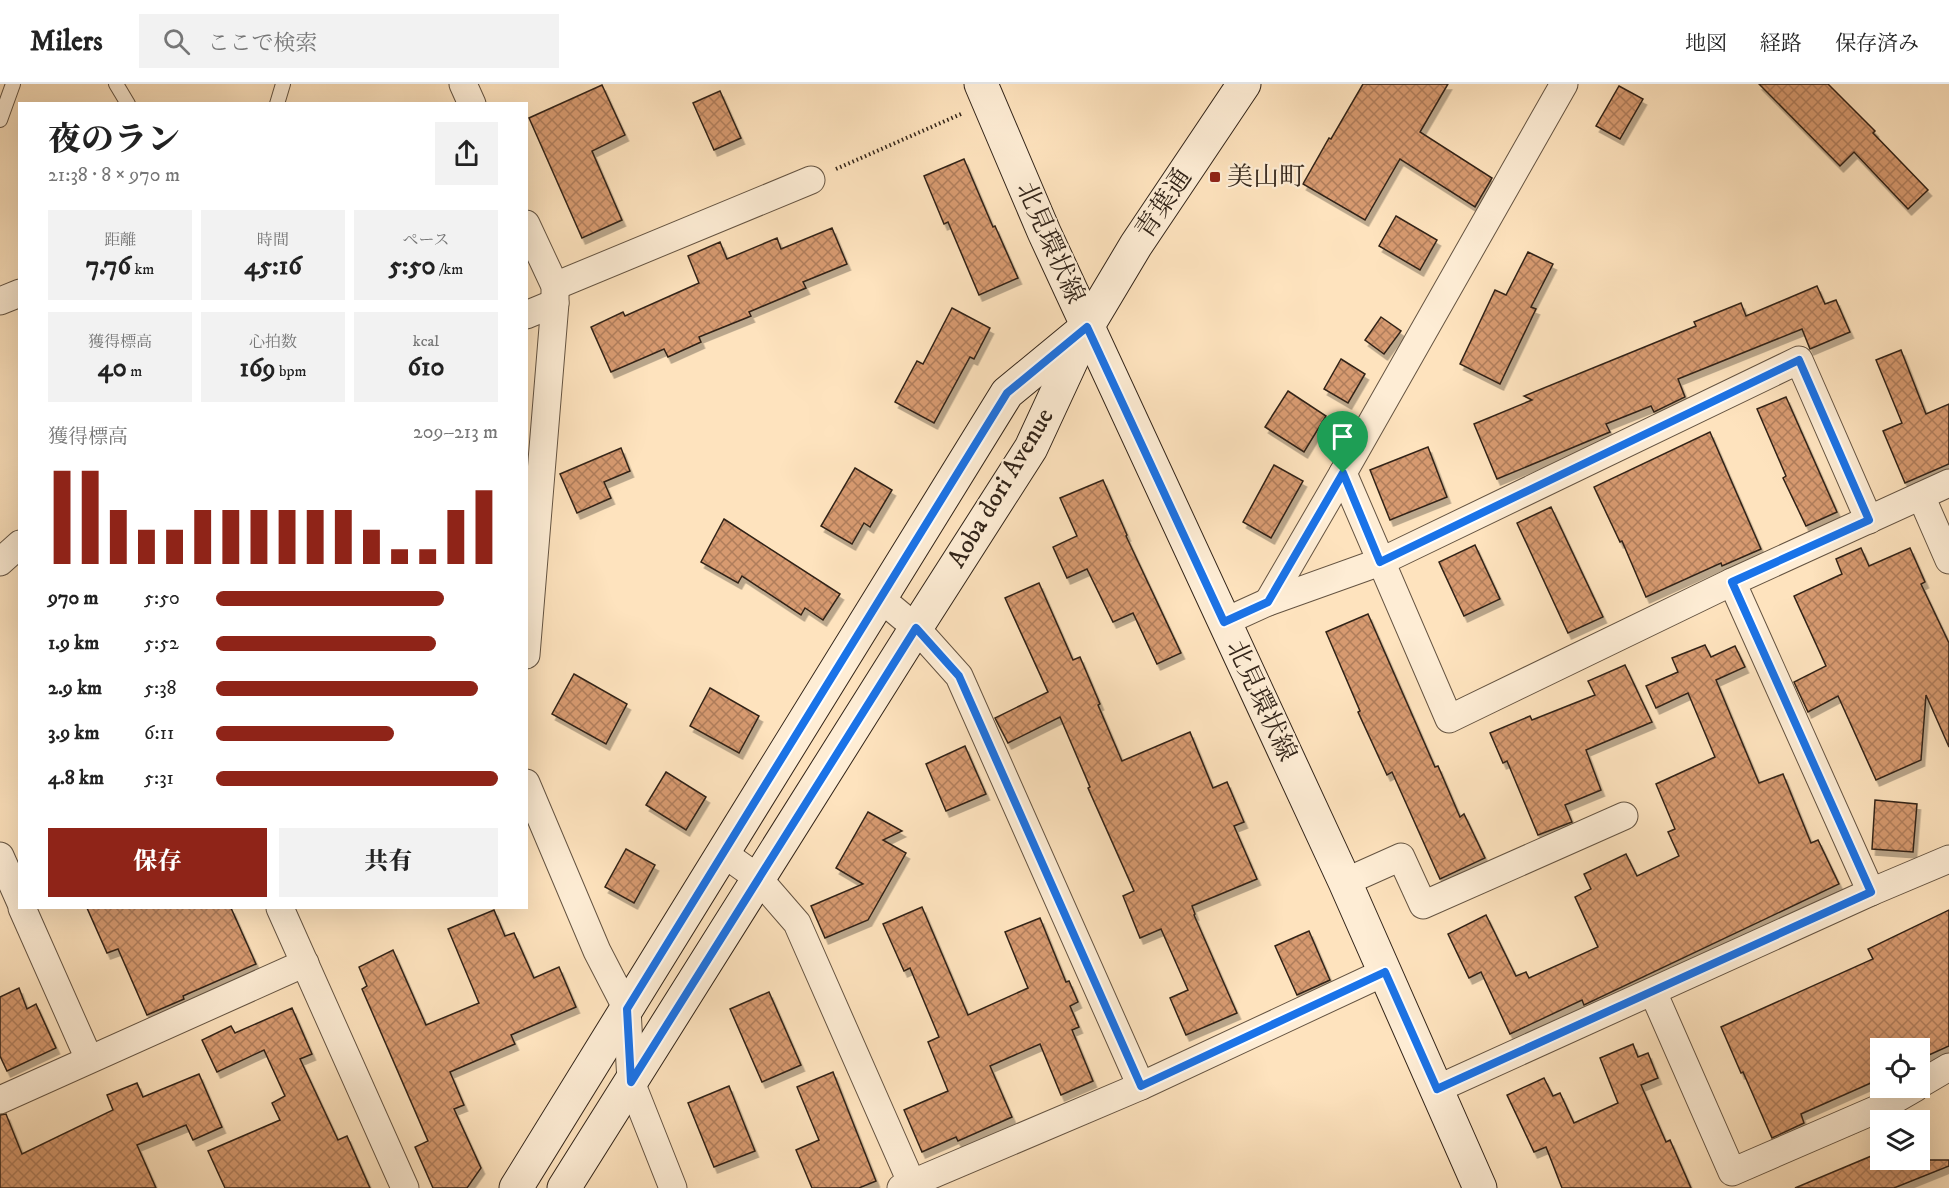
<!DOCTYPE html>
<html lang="ja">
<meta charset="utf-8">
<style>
body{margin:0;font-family:"IM FELL DW Pica","Noto Serif JP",serif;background:#f2f2f2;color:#222;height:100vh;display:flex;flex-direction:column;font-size:22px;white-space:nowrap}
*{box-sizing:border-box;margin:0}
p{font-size:20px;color:#767676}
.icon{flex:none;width:33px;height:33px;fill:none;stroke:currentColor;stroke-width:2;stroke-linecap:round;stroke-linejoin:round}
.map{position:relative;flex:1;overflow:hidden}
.drawer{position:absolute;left:18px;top:18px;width:510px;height:807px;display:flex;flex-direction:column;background:#fff;border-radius:0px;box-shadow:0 6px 24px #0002}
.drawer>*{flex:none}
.tools{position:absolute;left:1870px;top:954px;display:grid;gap:12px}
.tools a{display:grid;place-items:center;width:60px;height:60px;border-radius:0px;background:#fff;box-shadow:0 6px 24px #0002;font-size:30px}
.pin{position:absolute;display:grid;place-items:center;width:51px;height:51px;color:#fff;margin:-62px -26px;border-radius:50% 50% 50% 0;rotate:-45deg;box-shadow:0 0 6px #0007}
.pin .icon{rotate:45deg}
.round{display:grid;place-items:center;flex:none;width:63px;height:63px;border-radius:0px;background:#f2f2f2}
.summary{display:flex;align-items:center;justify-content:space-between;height:102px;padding:0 30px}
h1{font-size:33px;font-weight:800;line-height:45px}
.stats{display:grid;grid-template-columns:repeat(3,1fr);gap:9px;height:102px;padding:6px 30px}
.stats div{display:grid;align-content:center;border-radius:0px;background:#f2f2f2;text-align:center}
.stats b{font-size:26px;font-weight:800}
.stats small{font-size:16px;font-weight:400}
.stats p{font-size:16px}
.chart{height:168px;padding:12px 30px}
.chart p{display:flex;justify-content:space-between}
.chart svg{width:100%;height:108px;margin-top:6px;stroke:#8f2418;stroke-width:6}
.action{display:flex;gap:12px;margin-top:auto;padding:12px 30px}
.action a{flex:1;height:69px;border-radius:0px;background:#8f2418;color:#fff;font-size:24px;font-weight:800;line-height:69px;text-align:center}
.action a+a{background:#f2f2f2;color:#222}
ul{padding:0 30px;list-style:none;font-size:20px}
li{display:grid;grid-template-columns:96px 72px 1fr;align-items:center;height:45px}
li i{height:15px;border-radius:8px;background:#8f2418}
header{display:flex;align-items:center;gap:36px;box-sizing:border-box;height:84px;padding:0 30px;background:#fff;border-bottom:2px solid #e0e0e0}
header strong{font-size:28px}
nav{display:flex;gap:33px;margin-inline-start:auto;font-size:21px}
.search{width:420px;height:54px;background:#f2f2f2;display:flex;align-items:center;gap:15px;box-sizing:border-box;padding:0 21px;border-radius:0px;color:#767676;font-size:22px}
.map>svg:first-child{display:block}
.building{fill:url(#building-cross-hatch);stroke:#322419;stroke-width:1.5;filter:url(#shadow)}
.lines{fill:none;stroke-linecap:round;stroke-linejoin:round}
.lane-casing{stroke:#655442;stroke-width:16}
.street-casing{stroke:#655442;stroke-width:29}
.secondary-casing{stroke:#322419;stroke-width:35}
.path{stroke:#322419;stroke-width:4;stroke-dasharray:1.5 3;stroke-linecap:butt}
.lane{stroke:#feedd5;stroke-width:14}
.street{stroke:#feedd5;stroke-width:27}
.secondary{stroke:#feedd5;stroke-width:33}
.route-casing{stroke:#fff;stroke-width:12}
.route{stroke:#1a73e8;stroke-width:8}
.poi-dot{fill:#8f2418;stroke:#feedd5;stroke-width:2}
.labels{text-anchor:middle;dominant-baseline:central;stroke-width:4.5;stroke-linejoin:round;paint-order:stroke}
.poi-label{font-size:26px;fill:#322419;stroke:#feedd5;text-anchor:start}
.street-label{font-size:26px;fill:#322419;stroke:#feedd5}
</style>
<header>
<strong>Milers</strong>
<div class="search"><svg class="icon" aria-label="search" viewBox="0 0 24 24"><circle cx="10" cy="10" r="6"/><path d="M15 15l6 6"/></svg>ここで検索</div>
<nav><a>地図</a><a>経路</a><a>保存済み</a></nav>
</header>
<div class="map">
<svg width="1949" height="1104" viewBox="0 0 1949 1104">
<defs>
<pattern id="building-cross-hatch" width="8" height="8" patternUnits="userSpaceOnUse" patternTransform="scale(1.5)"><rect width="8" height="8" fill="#d79a70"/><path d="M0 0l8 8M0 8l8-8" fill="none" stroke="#af7d5b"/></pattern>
<filter id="shadow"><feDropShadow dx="3.5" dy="6" stdDeviation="0" flood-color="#0004"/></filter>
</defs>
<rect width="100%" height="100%" fill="#fee3be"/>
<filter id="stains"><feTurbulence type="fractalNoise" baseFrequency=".00333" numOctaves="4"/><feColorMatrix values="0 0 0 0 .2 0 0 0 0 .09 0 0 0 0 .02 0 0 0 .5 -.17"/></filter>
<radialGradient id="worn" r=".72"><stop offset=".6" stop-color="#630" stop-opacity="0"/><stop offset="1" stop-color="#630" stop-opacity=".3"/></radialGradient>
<g class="building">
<path d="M1363 0H1448L1420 48 1492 94 1475 123 1400 75 1365 136 1303 100 1329 54 1331 55Z"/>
<path d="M1759 0H1828L1875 47 1873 49 1928 106 1908 125 1854 68 1840 82Z"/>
<path d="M602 1 625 51 592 67 622 136 582 154 529 34Z"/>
<path d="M1619 2 1643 15 1620 55 1596 42Z"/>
<path d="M720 7 741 54 714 66 693 19Z"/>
<path d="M964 75 993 143 995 142 1018 194 979 211 948 138 944 140 924 92Z"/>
<path d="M1396 132 1437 156 1420 186 1379 162Z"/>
<path d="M832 144 847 180 803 198 806 204 749 228 751 232 699 253 701 258 668 273 664 265 611 288 591 243 623 228 625 232 699 199 688 172 720 158 727 175 777 154 781 165Z"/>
<path d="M1528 168 1553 180 1531 223 1536 225 1500 300 1460 280 1495 206 1506 211Z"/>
<path d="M1817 202 1825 220 1836 216 1850 248 1810 265 1802 245 1678 295 1685 313 1654 328 1651 322 1606 340 1610 348 1497 395 1474 340 1532 316 1524 312 1696 242 1694 238 1741 219 1746 232Z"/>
<path d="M952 224 990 244 974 275 970 273 934 339 895 318 917 277 923 280Z"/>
<path d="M1381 233 1401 247 1384 270 1365 256Z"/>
<path d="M1901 266 1926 330 1949 320V380L1905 399 1883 347 1902 339 1876 276Z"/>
<path d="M1341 275 1365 290 1348 319 1324 305Z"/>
<path d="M1288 307 1326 332 1304 368 1265 343Z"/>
<path d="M1786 313 1837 428 1806 442 1783 394 1786 392 1757 325Z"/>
<path d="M1710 348 1761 465 1722 482 1721 479 1646 513 1622 457 1620 458 1594 403Z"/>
<path d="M1428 363 1447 413 1390 436 1370 386Z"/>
<path d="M621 364 630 387 604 398 611 414 577 429 560 390Z"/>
<path d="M1274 381 1303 397 1271 454 1243 438Z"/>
<path d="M855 384 892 406 870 443 864 439 852 460 821 442Z"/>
<path d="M1103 396 1127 451 1126 452 1181 569 1157 580 1133 529 1113 538 1087 485 1067 494 1053 463 1077 452 1060 414Z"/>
<path d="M1551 423 1603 533 1568 549 1517 439Z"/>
<path d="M724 435 840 510 823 536 805 524 801 531 742 492 738 499 701 478Z"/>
<path d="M1475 461 1500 515 1464 532 1439 478Z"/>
<path d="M1861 464 1869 482 1910 464 1925 498 1921 500 1949 559V663L1926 611 1921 676 1876 696 1838 612 1808 628 1794 598 1826 582 1794 512 1842 490 1836 475Z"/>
<path d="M1039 499 1073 576 1080 573 1100 620 1098 621 1122 677 1190 648 1213 704 1227 698 1244 738 1234 742 1257 795 1192 822 1195 830 1194 831 1237 929 1186 951 1170 914 1188 906 1161 845 1140 854 1123 812 1134 807 1088 704 1090 703 1060 633 1008 659 995 634 1048 608 1005 514Z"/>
<path d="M1368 530 1435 683 1438 682 1460 733 1464 730 1485 774 1440 795 1392 688 1387 691 1358 628 1360 627 1326 548Z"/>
<path d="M1705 561 1711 573 1735 562 1745 583 1716 596 1759 699 1783 690 1811 759 1818 756 1839 800 1584 921 1582 916 1510 950 1481 888 1469 894 1448 850 1486 831 1516 892 1526 888 1529 894 1598 863 1575 813 1591 805 1584 790 1626 770 1637 792 1679 772 1668 748 1675 745 1656 700 1715 673 1688 609 1656 624 1646 602 1678 588 1672 574Z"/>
<path d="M1625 581 1652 638 1586 666 1601 706 1565 721 1572 738 1538 751 1507 677 1503 679 1490 649 1530 632 1532 636 1595 611 1588 597Z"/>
<path d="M574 590 627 620 606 660 552 630Z"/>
<path d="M710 604 759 632 739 669 690 642Z"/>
<path d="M965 662 986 710 946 727 926 680Z"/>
<path d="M666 688 706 713 686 746 646 721Z"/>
<path d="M1875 716 1917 720 1913 768 1872 765Z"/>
<path d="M868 728 902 747 883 756 906 769 868 836 825 854 811 822 863 800 836 784Z"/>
<path d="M626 765 655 781 634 819 605 803Z"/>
<path d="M922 823 968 931 1028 904 1005 848 1040 834 1066 898 1069 897 1078 918 1070 922 1079 943 1072 946 1093 997 1061 1011 1040 960 990 982 1012 1033 958 1057 956 1053 922 1068 904 1026 948 1007 928 958 939 953 910 884 904 887 883 840Z"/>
<path d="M87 824H231L256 880 183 912 184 915 147 931 118 865 107 869Z"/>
<path d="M494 826 505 852 514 849 534 894 559 883 576 923 511 951 515 960 450 988 464 1021 454 1025 481 1084 467 1104H433L415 1063 428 1057 362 905 367 902 359 883 393 866 426 941 479 919 448 845Z"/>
<path d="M1949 826V962L1920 975V964H1881L1880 995 1801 1030 1804 1039 1772 1054 1743 988 1741 989 1721 943 1873 875 1868 865Z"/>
<path d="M1309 847 1330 896 1297 911 1275 862Z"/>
<path d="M19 904 27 925 36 920 56 964 7 987 0 972V913Z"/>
<path d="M769 908 801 981 762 998 730 925Z"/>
<path d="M292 924 312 970 300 975 338 1056 347 1052 370 1104H225L208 1067 280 1036 272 1019 285 1012 264 966 217 988 202 956 231 942 235 949Z"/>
<path d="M1633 960 1638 973 1648 969 1658 994 1641 1001 1666 1058 1670 1056 1691 1104H1562L1546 1063 1534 1068 1507 1011 1544 994 1553 1012 1560 1009 1574 1039 1618 1019 1600 974Z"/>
<path d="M833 988 876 1097 859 1104H812L796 1066 819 1056 797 1003Z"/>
<path d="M199 990 222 1043 193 1056 186 1041 137 1061 156 1104H0V1031L6 1030 22 1070 113 1026 107 1011 137 999 143 1013Z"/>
<path d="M729 1002 755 1067 714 1083 688 1019Z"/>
<path d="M1881 1068V1076H1949V1082L1894 1104H1795Z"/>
</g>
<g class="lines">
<defs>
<g id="lane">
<path d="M116 0 128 20"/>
<path d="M277 20 283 0"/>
<path d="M0 36 13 0"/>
</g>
<g id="street">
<path d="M463 0 472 20"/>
<path d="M526 140 555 202V219L526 571"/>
<path d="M555 202 811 96"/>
<path d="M0 217 20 209"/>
<path d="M526 231 555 219"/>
<path d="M1343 389 1449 635 1732 498 1949 399"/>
<path d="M1921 412 1949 476"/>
<path d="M0 478 20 460"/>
<path d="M1732 498 1871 808"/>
<path d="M880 514 916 544 959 592 1141 1002"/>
<path d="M1268 518 1343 389 1564 0"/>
<path d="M1224 538 1268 518 1380 478 1799 276 1869 436"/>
<path d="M526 699 597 867 627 925 631 998 673 1104"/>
<path d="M723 769 758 794 797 839 912 1100"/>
<path d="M0 772 20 817"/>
<path d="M1345 798 1401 773 1423 821 1624 732"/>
<path d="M22 824 89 975"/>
<path d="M280 824 405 1104"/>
<path d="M1653 908 1732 1088 1882 1023 1915 1004"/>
<path d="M1920 1000 1949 983"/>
<path d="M1437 1005 1871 808 1949 775"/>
<path d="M0 1016 305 879"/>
<path d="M901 1104 1141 1002 1385 888"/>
</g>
<g id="secondary">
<path d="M981 0 1044 148 1345 798 1480 1104"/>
<path d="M516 1104 1007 309 1081 248"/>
<path d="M564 1104 916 544 1031 364 1087 243 1136 161 1244 0"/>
</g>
</defs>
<use href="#lane" class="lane-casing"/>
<use href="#street" class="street-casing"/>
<use href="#secondary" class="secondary-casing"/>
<path class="path" d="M836 85 961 30"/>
<use href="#lane" class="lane"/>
<use href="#street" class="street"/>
<use href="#secondary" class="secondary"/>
</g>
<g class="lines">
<defs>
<path id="route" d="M1087 243 1224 538 1268 518 1343 389 1380 478 1799 276 1869 436 1732 498 1871 808 1437 1005 1385 888 1141 1002 959 592 916 544 631 998 627 925 1007 309Z"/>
</defs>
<use href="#route" class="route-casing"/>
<use href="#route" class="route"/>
</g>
<rect class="poi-dot" x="1209" y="87" width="12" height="12" rx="3"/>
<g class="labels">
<g class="poi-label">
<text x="1227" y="93">美山町</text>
</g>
<g class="street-label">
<text transform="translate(1164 120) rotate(-56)">青葉通</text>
<text transform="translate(1050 159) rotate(66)">北見環状線</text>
<text transform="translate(1001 404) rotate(-59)">Aoba dori Avenue</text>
<text transform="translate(1261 617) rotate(65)">北見環状線</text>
</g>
</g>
<rect width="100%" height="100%" filter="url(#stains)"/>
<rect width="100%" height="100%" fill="url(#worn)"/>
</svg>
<div class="tools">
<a><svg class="icon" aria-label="locate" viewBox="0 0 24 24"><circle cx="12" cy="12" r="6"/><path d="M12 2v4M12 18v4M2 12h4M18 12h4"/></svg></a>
<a><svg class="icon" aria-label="layers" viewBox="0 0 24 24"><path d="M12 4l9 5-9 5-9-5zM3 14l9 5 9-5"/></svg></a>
</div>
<div class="pin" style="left:1343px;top:389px;background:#1e9e55"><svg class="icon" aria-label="arrive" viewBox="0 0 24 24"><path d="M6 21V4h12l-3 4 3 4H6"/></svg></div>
<section class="drawer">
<div class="summary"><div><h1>夜のラン</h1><p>21:38 · 8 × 970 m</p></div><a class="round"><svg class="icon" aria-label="share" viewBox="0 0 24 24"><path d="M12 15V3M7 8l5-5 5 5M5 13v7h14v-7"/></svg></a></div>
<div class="stats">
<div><p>距離</p><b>7.76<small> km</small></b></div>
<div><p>時間</p><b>45:16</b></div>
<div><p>ペース</p><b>5:50<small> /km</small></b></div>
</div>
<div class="stats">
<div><p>獲得標高</p><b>40<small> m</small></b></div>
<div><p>心拍数</p><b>169<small> bpm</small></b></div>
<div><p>kcal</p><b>610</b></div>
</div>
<div class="chart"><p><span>獲得標高</span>209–213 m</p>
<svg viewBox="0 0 160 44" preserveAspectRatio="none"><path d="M5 44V6M15 44V6M25 44V22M35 44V30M45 44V30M55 44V22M65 44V22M75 44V22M85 44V22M95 44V22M105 44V22M115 44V30M125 44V38M135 44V38M145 44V22M155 44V14"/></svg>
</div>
<ul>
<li><b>970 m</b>5:50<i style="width:81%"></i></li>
<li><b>1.9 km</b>5:52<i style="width:78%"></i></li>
<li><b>2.9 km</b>5:38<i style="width:93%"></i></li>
<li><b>3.9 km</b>6:11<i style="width:63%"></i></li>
<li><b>4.8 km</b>5:31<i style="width:100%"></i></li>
</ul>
<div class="action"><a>保存</a><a>共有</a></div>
</section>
</div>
